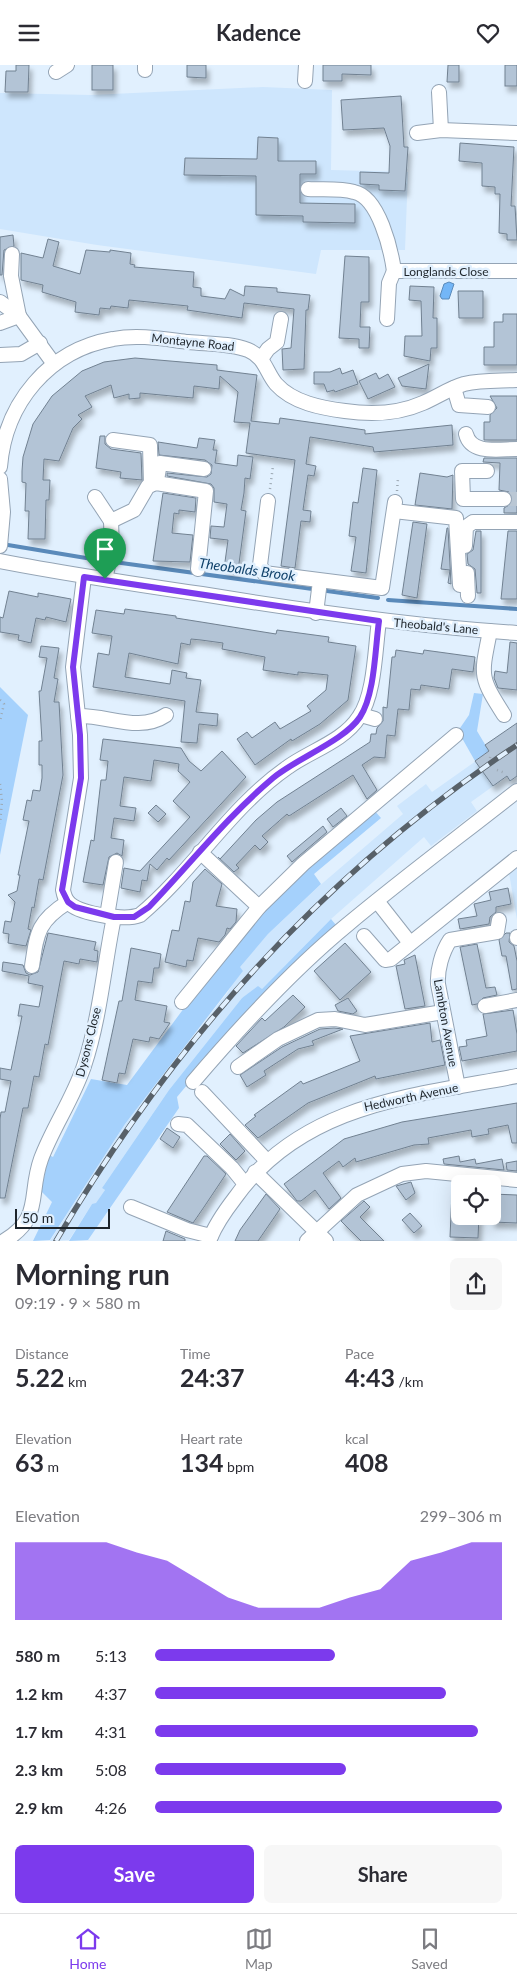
<!DOCTYPE html>
<meta charset="utf-8">
<style>
body{margin:0;font-family:Lato,sans-serif;background:#f7f7f7;color:#2b2b33;height:100vh;display:flex;flex-direction:column;font-size:19px;white-space:nowrap}
*{box-sizing:border-box;margin:0}
p{font-size:16px;color:#7c7c81}
.icon{flex:none;width:28px;height:28px;fill:none;stroke:currentColor;stroke-width:2;stroke-linecap:round;stroke-linejoin:round}
.map{position:relative;height:1176px;overflow:hidden}
.side{display:flex;flex-direction:column;background:#fff;flex:1}
.side>*{flex:none}
.buttons{position:absolute;left:451px;top:1110px;display:grid;gap:10px}
.buttons a{display:grid;place-items:center;width:50px;height:50px;border-radius:8px;background:#fff;box-shadow:0 5px 20px #0002;font-size:25px}
.scale{position:absolute;left:15px;bottom:12px;width:95px;box-sizing:border-box;padding-left:5px;border:2px solid #1e252b;border-top:0;font-size:14px;line-height:18px;white-space:nowrap;color:#1e252b;-webkit-text-stroke:4px #e1f0fe;paint-order:stroke}
.pin{position:absolute;display:grid;place-items:center;width:42px;height:42px;color:#fff;margin:-51px -21px;border-radius:50% 50% 50% 0;rotate:-45deg;box-shadow:0 0 5px #0007}
.pin .icon{rotate:45deg}
.round{display:grid;place-items:center;flex:none;width:52px;height:52px;border-radius:8px;background:#f7f7f7}
.summary{display:flex;align-items:center;justify-content:space-between;height:85px;padding:0 15px}
h1{font-size:28px;font-weight:700;line-height:38px}
.stats{display:grid;grid-template-columns:repeat(3,1fr);gap:8px;height:85px;padding:5px 15px}
.stats div{display:grid;align-content:center}
.stats b{font-size:25px;font-weight:700}
.stats small{font-size:14px;font-weight:400}
.stats p{font-size:14px}
.chart{height:140px;padding:10px 15px}
.chart p{display:flex;justify-content:space-between}
.chart svg{width:100%;height:90px;margin-top:5px;fill:#7c3aed;opacity:.7}
.action{display:flex;gap:10px;margin-top:auto;padding:10px 15px}
.action a{flex:1;height:58px;border-radius:8px;background:#7c3aed;color:#fff;font-size:20px;font-weight:700;line-height:58px;text-align:center}
.action a+a{background:#f7f7f7;color:#2b2b33}
ul{padding:0 15px;list-style:none;font-size:16px}
li{display:grid;grid-template-columns:80px 60px 1fr;align-items:center;height:38px}
li i{height:12px;border-radius:6px;background:#7c3aed}
header{display:flex;justify-content:space-between;align-items:center;height:65px;padding:0 15px;background:#fff;font-size:22px;font-weight:700}
.tabs{display:flex;justify-content:space-around;align-items:center;height:70px;border-top:1px solid #e1e1e2;background:#fff;font-size:14px;color:#7c7c81}
.tabs a{display:grid;justify-items:center;gap:2px}
.tabs .on{color:#7c3aed}
.map>svg:first-child{display:block}
.built{fill:#cee6fd}
.green{fill:#a5d1fc}
.water{fill:#73b6f7;stroke:#5a8aba}
.lines{fill:none;stroke-linecap:round;stroke-linejoin:round}
.stream{stroke:#5a8aba;stroke-width:4}
.building{fill:#b3c4d6;stroke:#718191;filter:url(#shadow)}
.minor-tunnel{stroke:#bac7d4;stroke-width:14;stroke-dasharray:14 7;stroke-linecap:butt}
.minor-casing{stroke:#94a4b5;stroke-width:16}
.path{stroke:#9ca8b3;stroke-width:2.5;stroke-dasharray:1 4;stroke-linecap:butt}
.minor{stroke:#fff;stroke-width:14}
.rail-casing{stroke:#586169;stroke-width:5.5}
.rail{stroke:#e1f0fe;stroke-width:4;stroke-dasharray:11;stroke-linecap:butt}
.route-casing{stroke:#fff;stroke-width:10}
.route{stroke:#7c3aed;stroke-width:6}
.labels{text-anchor:middle;dominant-baseline:central;stroke-width:5;stroke-linejoin:round;paint-order:stroke}
.street-label{font-size:12px;fill:#1e252b;stroke:#e1f0fe}
.water-label{font-size:14px;font-style:italic;fill:#11426b;stroke:#e1f0fe}
</style>
<header><svg class="icon" aria-label="menu" viewBox="0 0 24 24"><path d="M4 6h16M4 12h16M4 18h16"/></svg>Kadence<svg class="icon" aria-label="heart" viewBox="0 0 24 24"><path d="M12 20l-8-8c-3-5 5-10 8-4 3-6 11-1 8 4z"/></svg></header>
<div class="map">
<svg width="517" height="1176" viewBox="0 0 517 1176">
<defs>
<filter id="shadow"><feDropShadow dx="3" dy="5.5" stdDeviation="2.5" flood-color="#0004"/></filter>
</defs>
<rect width="100%" height="100%" fill="#e1f0fe"/>
<g class="built">
<path d="M263 22 332 25 331 105 408 107 405 185H321L316 209 97 180 0 164V28L91 30Z"/>
<path d="M517 667V704L471 737 477 746 431 781 424 772 331 854 262 924 242 933 169 1025 102 1123 105 1125 96 1139H92L69 1175 50 1176 125 1059 228 927 232 919 243 906 239 902 268 869 317 823 403 749 397 741 426 719 432 727Z"/>
<path d="M517 802V855L509 808Z"/>
</g>
<g class="green">
<path d="M0 622 28 650 0 790Z"/>
<path d="M474 628 483 629 477 666 489 686 475 696 458 666 469 650Z"/>
<path d="M373 744 381 753 314 809 321 819 268 869 240 902 243 906 125 1059 50 1175 33 1176 52 1137 41 1126 49 1090 53 1092 91 1014 127 1020 190 935 256 851Z"/>
<path d="M331 854 336 860 238 959 177 1032 179 1043 88 1175 69 1176 92 1139 96 1138 105 1125 102 1123 169 1025 242 933 258 921 262 924Z"/>
</g>
<path class="water" d="M449 217 454 219 449 234H442L440 231 444 219Z"/>
<g class="lines">
<g class="stream">
<path d="M2 479 98 495"/>
<path d="M114 497 378 533"/>
<path d="M388 535 517 544"/>
</g>
</g>
<g class="building">
<path d="M16 0H29L28 27H5L6 6H16Z"/>
<rect x="92" y="0" width="21" height="25"/>
<path d="M187 0H206V13L187 12Z"/>
<path d="M323 0H371V10L342 9V16H323Z"/>
<path d="M448 0H459V17H447Z"/>
<rect x="505" y="0" width="12" height="21"/>
<path d="M401 31 404 82H408L405 126 379 125V120L360 119V107L389 108 390 81 384 63 343 65 341 35Z"/>
<path d="M258 72 278 73V96H316V109H300V138L355 139V158L303 157V151L256 150V111L184 110 185 93 257 94Z"/>
<path d="M460 78 514 82 511 141H515L517 175H507V169L499 168 500 129H495V122L482 121V98L459 96Z"/>
<path d="M13 170 14 181 4 185 2 210H0V172Z"/>
<path d="M48 174 59 177 53 201 80 209 86 185 110 187V185L131 188 130 199 135 200 134 202 194 207 193 222 201 223V231L225 234 230 224 244 231 245 221 277 223V227L310 230 308 245H306L304 304 283 305 282 284 291 283 294 244 244 238 242 253 187 245 188 241 129 235 128 243 111 241 110 244 100 243 99 250 75 247 76 237 42 227 43 220 21 215V188L43 193Z"/>
<path d="M345 191 369 192V237H361L360 262H370L369 283H359V274L339 273Z"/>
<path d="M410 221 434 222 433 253H437V283H431L430 296 404 291 405 271H422L421 236 409 235Z"/>
<path d="M458 226H483V253H459Z"/>
<path d="M503 249H517V300H484V282H494V257H503Z"/>
<path d="M135 293 217 300V305L257 310 251 356 279 359 280 353 365 365V369L452 360 453 380 374 387 373 382 310 372 306 399 316 401 314 411 308 410 303 445 311 446 310 457 301 456 295 503 281 501 295 395 246 388 250 358 234 357 238 327 220 311 219 324 194 321 193 333 140 328V333L129 334V329L114 333 111 320 85 331 92 342 78 350 82 354 73 363 59 396 44 394 43 415H50L49 435H46L45 474H28L29 446H25L26 418 22 417V406L23 392 33 359 52 331 82 306 104 297Z"/>
<path d="M429 299 426 324 402 321 398 313Z"/>
<path d="M340 303 342 309 353 305 358 319 335 327 334 325 327 327 324 319H314V307H330Z"/>
<path d="M376 308 379 314 388 309 395 322 368 334 359 316Z"/>
<path d="M490 331H517V375H484V357H490V350L497 343Z"/>
<path d="M100 371H105V379L111 384 141 388 142 415 120 413 121 407 96 403Z"/>
<path d="M199 373 215 375 213 385H217L215 398 237 401 238 390 253 392 250 414 245 413 244 428 241 445 246 446 238 506 224 504 228 475 210 473 211 461 224 462 227 439 214 437V423L211 419 167 411V408L207 412 211 409 212 400 205 395 159 390 158 377 197 383Z"/>
<path d="M484 393H517V448H504V443L511 439 513 434 509 427 499 425 500 398 483 397Z"/>
<path d="M363 403 377 405 366 508 351 506 356 472 349 471 353 437 358 438Z"/>
<path d="M420 408 447 412 453 410 452 444 415 440Z"/>
<path d="M163 428 196 433 195 447 179 445V449L174 448 172 468 193 470 190 497 153 496Z"/>
<path d="M413 457 427 459 417 533 402 530Z"/>
<path d="M447 463H448L451 519 448 518 450 505 441 504Z"/>
<path d="M476 466H481V528H477L475 504 468 499 467 489 473 485Z"/>
<path d="M508 466H517V534H501Z"/>
<path d="M9 526 38 532V528L71 534 66 557 46 552 45 555 36 553 31 578 18 575 19 570 0 567V552L3 553Z"/>
<path d="M125 544 176 551V553L276 569 277 565 329 572 328 577 356 581 348 635 320 659 292 676 291 674 255 700 237 674 247 667 252 673 275 657 280 664 311 646 307 641 326 625 328 610 298 607V610L263 605 265 592 222 584 223 578 201 575 191 574 190 580 181 578 178 599 129 588 125 612 170 619 172 605 187 608 186 613 201 615 196 647 218 649 217 661 199 659 197 678 181 677 185 636 93 622 98 588 109 590 112 571 92 568 96 545 124 549Z"/>
<path d="M510 577 517 578V625L498 623 494 613 495 606 507 608Z"/>
<path d="M41 581 59 583 54 613 58 614 54 637H59L63 710 43 815 39 814 34 843 32 842 28 864 31 865 26 881 8 878 9 869 3 868 5 856 11 857 15 837 8 830 17 826 20 810H18L29 756 23 755 27 735 31 736 33 725 40 726 42 713V700H39V676H42L39 626H41L47 593 39 592Z"/>
<path d="M396 585 423 589 424 585 475 592 473 607 452 604 449 624 421 620 420 625 411 624 409 645 398 644 395 671 387 670 385 693 374 692 362 700 377 725 367 734 353 710 289 751 287 749 262 771 268 777 260 785 255 780 236 800 239 803 234 807 218 792 220 794 256 755 277 737 370 677 371 669H376L377 663 383 656V642L387 643 392 592H395Z"/>
<path d="M517 658V711L510 716 507 711 493 721 475 696 489 686 485 680Z"/>
<path d="M103 674 181 683 189 696 201 706 222 686 246 712 169 795 167 793 157 805 150 799 147 816 142 815 140 827 121 823 124 803 140 806 190 752 173 736 190 717 178 706 179 699 154 695 151 716 124 712 120 741 136 743 134 756 114 753 111 773 124 775 122 791 117 788 109 792 103 820 83 817 91 775 94 776 101 715H106L108 696 100 695Z"/>
<path d="M156 740 166 749 158 757 148 748Z"/>
<path d="M341 743 347 751 333 762 327 754Z"/>
<path d="M323 761 327 767 292 797 287 791Z"/>
<path d="M205 804 222 819 216 841 237 844 236 857 230 864 227 863 225 870 219 877 198 873 193 896 187 895 186 902 165 897 172 865 179 866 185 836 190 837 193 817Z"/>
<path d="M508 823 511 839 496 842V847L490 852 489 859 460 864 458 854 477 851 474 839 491 835 489 827Z"/>
<path d="M48 868 96 877 94 885 98 886 97 897 80 894 79 899 64 896 48 980 45 979 39 1012 34 1011 28 1043H23L5 1133H0V1054L1 1047H5L11 1016 0 1014V1003L11 1005 22 951H18L20 939 39 942 43 921 28 918 29 911 2 906 3 897 23 900 26 908 30 910 38 907Z"/>
<path d="M506 868H510L509 877 514 881 517 896V924L512 925 506 891H502L499 875Z"/>
<path d="M345 878 371 907 340 935 314 906Z"/>
<path d="M477 879 486 923 495 922 497 930 483 933 477 939 472 940 460 882Z"/>
<path d="M131 883 161 889 159 903H154L152 918 138 916 135 935 167 941 164 957 170 958 159 974 150 972 149 977 133 974 125 1009 119 1008 117 1018 102 1015 119 936H122Z"/>
<path d="M415 890 425 941 405 944 396 901 405 899 404 895Z"/>
<path d="M293 930 305 942 284 962 243 988 236 981 262 953 265 956Z"/>
<path d="M348 933 357 946 353 949 338 946 335 940Z"/>
<path d="M513 945 517 969V986L462 996 459 982 467 981 466 975 487 971 483 949Z"/>
<path d="M430 958 432 977 440 975 445 1000 376 1014 375 1011 308 1038 258 1073 245 1060 256 1051 254 1050 301 1016 303 1019 360 996 350 971Z"/>
<path d="M334 963 343 964 312 976 314 980 298 984 264 1006 266 1010 247 1022 240 1010 282 982 320 964Z"/>
<path d="M517 1038V1078H512L508 1060 488 1064 489 1069 472 1072 471 1065 428 1073 429 1079 414 1080 356 1097 355 1093 343 1102 339 1096 323 1108 341 1133 329 1144 315 1125 301 1136H297L284 1119 344 1074 402 1057Z"/>
<path d="M167 1063 180 1072 173 1083 160 1074Z"/>
<path d="M230 1069 245 1086 236 1095 220 1079Z"/>
<path d="M204 1091H207L226 1109 204 1142 193 1158 167 1147Z"/>
<path d="M459 1091 460 1097 475 1094 476 1099 502 1094 504 1105 444 1099 443 1094Z"/>
<path d="M517 1096V1106L507 1105 506 1098Z"/>
<path d="M411 1117 415 1128 406 1135 396 1121Z"/>
<path d="M452 1127 460 1128V1151H479L478 1173 450 1172Z"/>
<path d="M266 1129 280 1144 258 1176H235L240 1165Z"/>
<path d="M492 1129 517 1130V1158L492 1157Z"/>
<path d="M364 1136 370 1142 360 1152 384 1176H361L341 1156Z"/>
<path d="M410 1148 422 1161 414 1168 402 1155Z"/>
<path d="M166 1166 185 1174V1176H163Z"/>
</g>
<g class="lines">
<path class="minor-tunnel" d="M504 434H517"/>
<defs>
<g id="minor">
<path d="M145 5V0"/>
<path d="M56 7 67 0"/>
<path d="M305 16 306 0"/>
<path d="M439 27 441 65"/>
<path d="M417 68 441 65 517 68"/>
<path d="M308 124C323 125 340 123 354 127 379 132 391 185 394 206"/>
<path d="M12 189 11 211 19 251"/>
<path d="M0 237 19 251 54 299"/>
<path d="M387 254 389 218 394 206H517"/>
<path d="M0 258 19 251"/>
<path d="M0 290 21 289 40 278"/>
<path d="M261 294 268 284 277 277 281 254"/>
<path d="M454 323 459 340 488 342"/>
<path d="M466 369C471 390 499 384 517 384"/>
<path d="M113 375 150 380 151 420"/>
<path d="M0 402C5 338 49 285 113 274 138 269 164 274 188 277 207 279 230 278 248 285 265 292 266 307 276 319 293 338 322 343 345 346 372 350 398 349 423 338 437 332 450 323 464 319 481 315 500 316 517 315"/>
<path d="M487 406H462L463 434H504"/>
<path d="M0 414 3 447 0 481"/>
<path d="M157 415 160 398 204 404"/>
<path d="M95 432 111 456 134 445 148 421 156 418 206 426 198 504"/>
<path d="M268 436 260 500 264 508 382 523 395 437"/>
<path d="M394 446 456 453 460 520"/>
<path d="M465 481 466 462 473 457H517"/>
<path d="M0 496C67 509 134 519 202 529 306 546 411 561 517 568"/>
<path d="M467 508 468 531"/>
<path d="M84 512 73 602 80 670 81 713 63 825C64 830 65 835 70 839 82 849 125 856 140 850 194 805 230 742 288 702 310 686 344 676 359 652 375 630 375 583 379 556"/>
<path d="M105 514 112 484 111 456"/>
<path d="M316 548 320 516"/>
<path d="M490 566C481 611 479 611 504 650"/>
<path d="M361 650 375 654"/>
<path d="M78 651C108 650 139 668 166 650"/>
<path d="M200 787 259 842"/>
<path d="M377 836 410 878"/>
<path d="M107 851 116 797"/>
<path d="M364 871 385 895 391 894 517 793"/>
<path d="M517 872V873"/>
<path d="M32 901C37 867 38 856 68 837"/>
<path d="M182 937 259 842 303 799 456 670"/>
<path d="M485 941 517 935"/>
<path d="M238 1002 278 974 318 955 335 954 365 960 443 947"/>
<path d="M193 1017C240 962 291 906 347 860 402 814 460 771 517 726"/>
<path d="M458 1022 438 919C437 905 442 887 450 875L497 867 499 855"/>
<path d="M202 1027 267 1096"/>
<path d="M178 1059 187 1060 232 1103 245 1119"/>
<path d="M255 1107 326 1176"/>
<path d="M131 1142 187 1165 211 1171"/>
<path d="M4 1176C43 1153 28 1130 41 1094 53 1062 73 1034 84 1001 100 953 104 901 114 852"/>
<path d="M209 1176C215 1160 225 1146 235 1133 302 1039 412 1031 517 1011"/>
<path d="M307 1176 357 1130 402 1109 426 1106 517 1115"/>
</g>
</defs>
<use href="#minor" class="minor-casing"/>
<g class="path">
<path d="M270 424 273 401"/>
<path d="M397 426 398 413"/>
<path d="M0 635 4 639 0 656"/>
<path d="M490 693 491 688"/>
<path d="M497 705 505 708"/>
<path d="M0 719 2 736 0 759"/>
</g>
<use href="#minor" class="minor"/>
<defs>
<path id="rail" d="M56 1176C174 975 323 809 517 680"/>
</defs>
<use href="#rail" class="rail-casing"/>
<use href="#rail" class="rail"/>
</g>
<g class="lines">
<defs>
<path id="route" d="M84 512 379 556C375 584 375 629 360 652 344 676 297 693 273 713 228 751 190 799 149 842L134 852H114L75 842 68 837 62 825 81 713 80 670 73 602Z"/>
</defs>
<use href="#route" class="route-casing"/>
<use href="#route" class="route"/>
</g>
<g class="labels">
<g class="street-label">
<text x="446" y="206">Longlands Close</text>
<text transform="translate(193 277) rotate(6)">Montayne Road</text>
<text transform="translate(436 561) rotate(5)">Theobald's Lane</text>
<text transform="translate(446 958) rotate(80)">Lambton Avenue</text>
<text transform="translate(88 977) rotate(-76)">Dysons Close</text>
<text transform="translate(411 1032) rotate(-12)">Hedworth Avenue</text>
</g>
<g class="water-label">
<text transform="translate(247 504) rotate(8)">Theobalds Brook</text>
</g>
</g>
</svg>
<div class="buttons">
<a><svg class="icon" aria-label="locate" viewBox="0 0 24 24"><circle cx="12" cy="12" r="6"/><path d="M12 2v4M12 18v4M2 12h4M18 12h4"/></svg></a>
</div>
<div class="scale">50 m</div>
<div class="pin" style="left:105px;top:514px;background:#1e9e55"><svg class="icon" aria-label="arrive" viewBox="0 0 24 24"><path d="M6 21V4h12l-3 4 3 4H6"/></svg></div>
</div>
<section class="side">
<div class="summary"><div><h1>Morning run</h1><p>09:19 · 9 × 580 m</p></div><a class="round"><svg class="icon" aria-label="share" viewBox="0 0 24 24"><path d="M12 15V3M7 8l5-5 5 5M5 13v7h14v-7"/></svg></a></div>
<div class="stats">
<div><p>Distance</p><b>5.22<small> km</small></b></div>
<div><p>Time</p><b>24:37</b></div>
<div><p>Pace</p><b>4:43<small> /km</small></b></div>
</div>
<div class="stats">
<div><p>Elevation</p><b>63<small> m</small></b></div>
<div><p>Heart rate</p><b>134<small> bpm</small></b></div>
<div><p>kcal</p><b>408</b></div>
</div>
<div class="chart"><p><span>Elevation</span>299–306 m</p>
<svg viewBox="0 0 160 44" preserveAspectRatio="none"><path d="M0 44V6L10 6L20 6L30 6L40 11L50 15L60 24L70 33L80 38L90 38L100 38L110 33L120 29L130 15L140 11L150 6L160 6V44z"/></svg>
</div>
<ul>
<li><b>580 m</b>5:13<i style="width:52%"></i></li>
<li><b>1.2 km</b>4:37<i style="width:84%"></i></li>
<li><b>1.7 km</b>4:31<i style="width:93%"></i></li>
<li><b>2.3 km</b>5:08<i style="width:55%"></i></li>
<li><b>2.9 km</b>4:26<i style="width:100%"></i></li>
</ul>
<div class="action"><a>Save</a><a>Share</a></div>
</section>
<nav class="tabs">
<a class="on"><svg class="icon" aria-label="home" viewBox="0 0 24 24"><path d="M3 11l9-7 9 7M6 9v11h12V9"/></svg>Home</a>
<a><svg class="icon" aria-label="map" viewBox="0 0 24 24"><path d="M3 6l6-2 6 2 6-2v14l-6 2-6-2-6 2zM9 4v14M15 6v14"/></svg>Map</a>
<a><svg class="icon" aria-label="saved" viewBox="0 0 24 24"><path d="M7 4h10v16l-5-4-5 4z"/></svg>Saved</a>
</nav>
